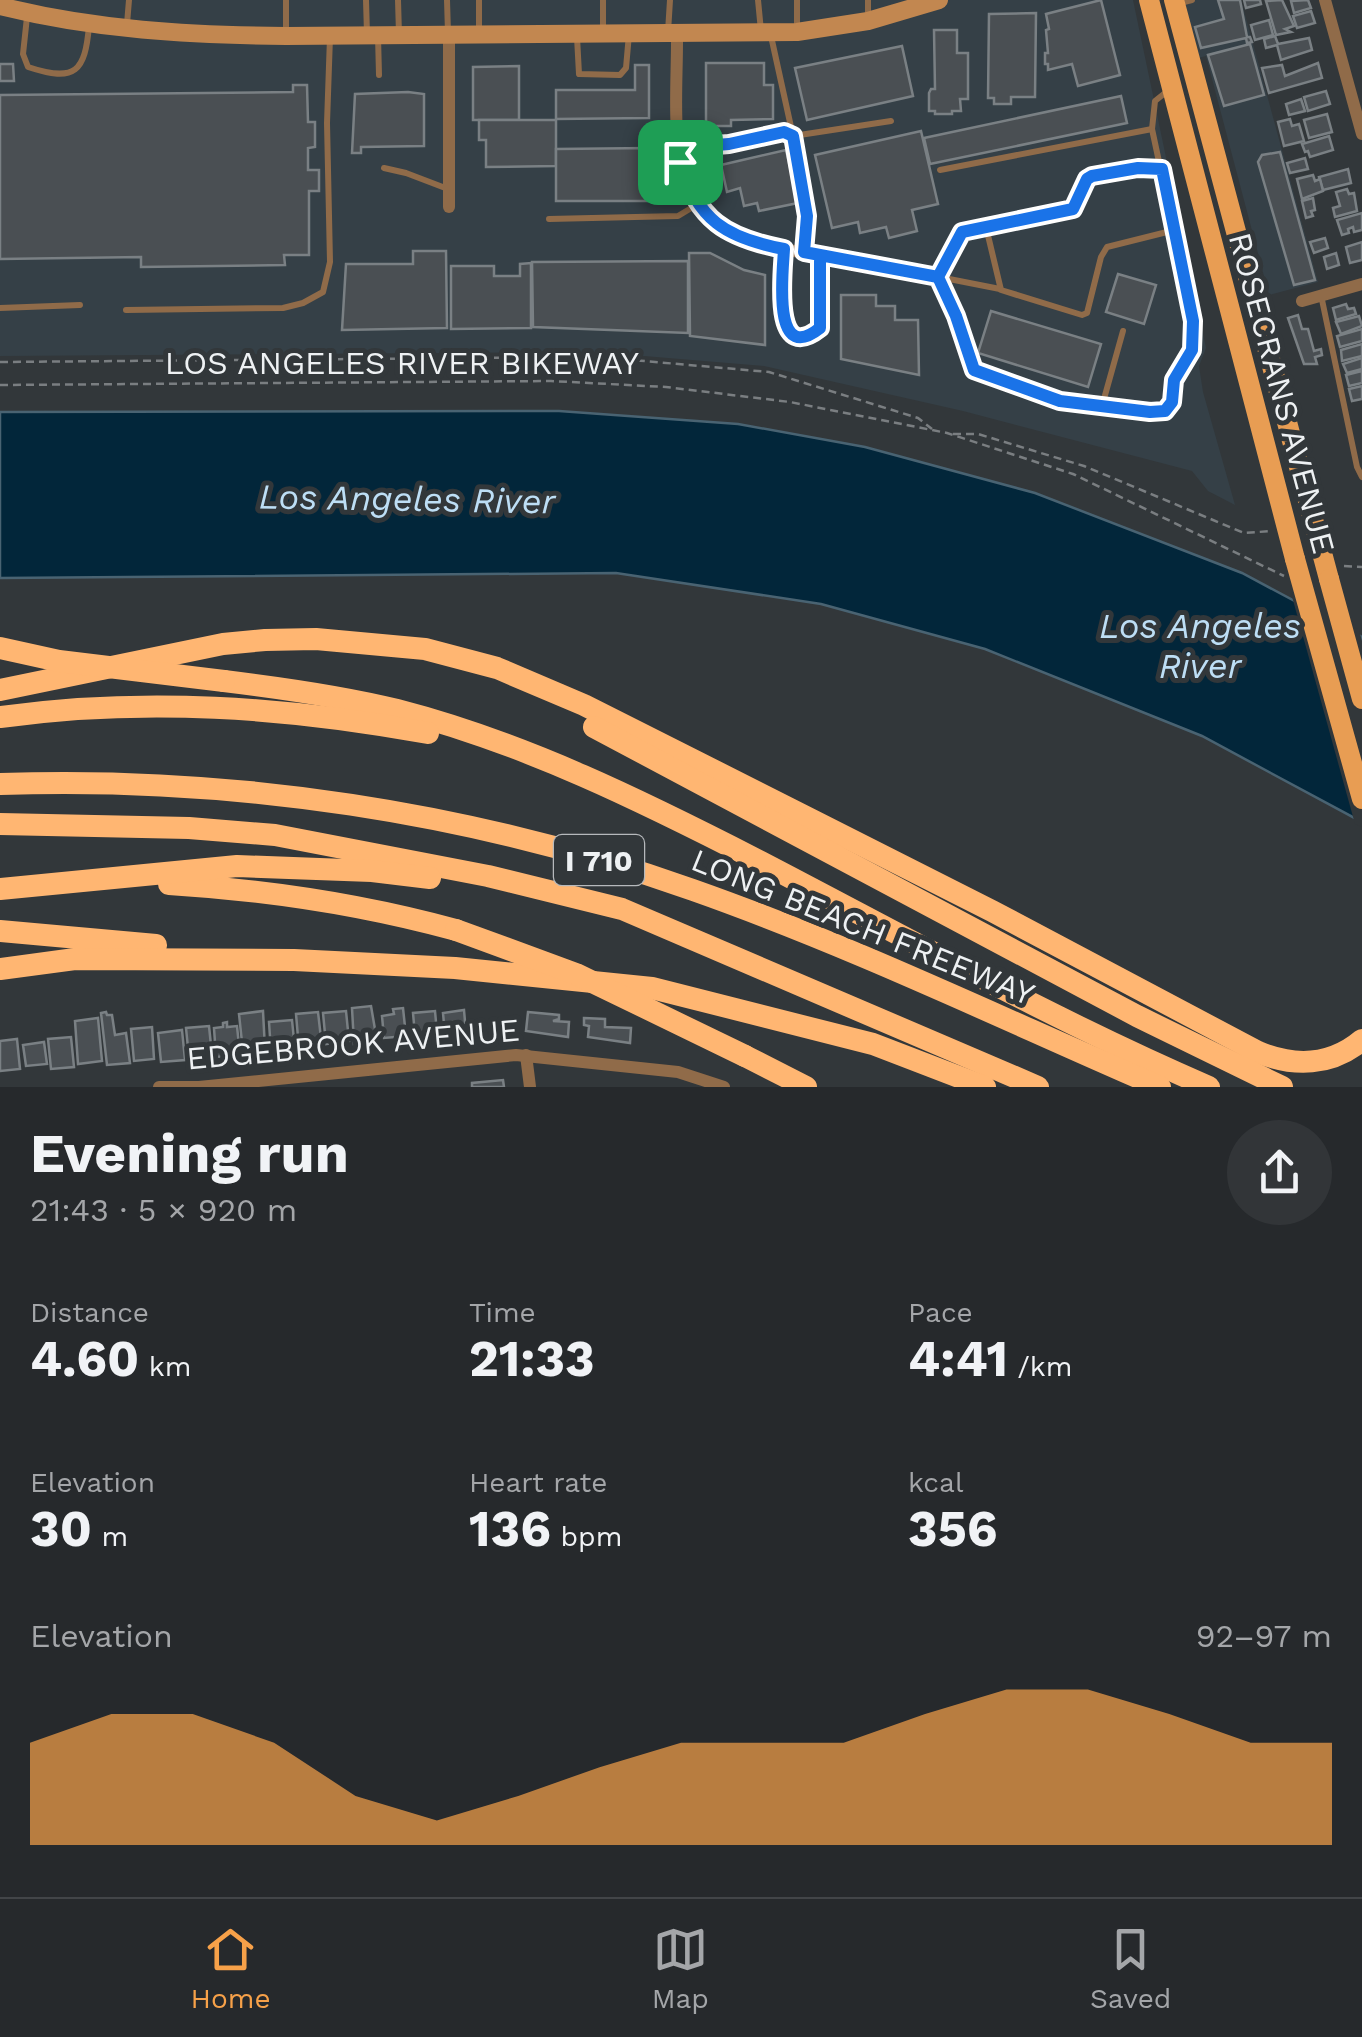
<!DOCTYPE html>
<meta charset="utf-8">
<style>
body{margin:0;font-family:"Work Sans",sans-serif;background:#323538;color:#f1f3f6;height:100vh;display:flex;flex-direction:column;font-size:38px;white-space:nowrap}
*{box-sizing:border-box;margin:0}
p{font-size:32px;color:#a4a6a9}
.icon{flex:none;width:55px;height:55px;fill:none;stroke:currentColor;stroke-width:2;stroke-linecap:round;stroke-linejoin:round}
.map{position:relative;height:1087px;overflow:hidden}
.side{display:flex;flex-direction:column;background:#26292c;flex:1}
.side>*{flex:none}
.pin{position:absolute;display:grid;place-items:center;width:85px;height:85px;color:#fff;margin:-42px;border-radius:20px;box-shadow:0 5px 15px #0006}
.round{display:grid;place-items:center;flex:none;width:105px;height:105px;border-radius:52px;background:#323538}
.overview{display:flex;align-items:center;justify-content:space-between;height:170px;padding:0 30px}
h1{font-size:55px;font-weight:700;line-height:75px}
.stats{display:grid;grid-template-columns:repeat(3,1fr);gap:15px;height:170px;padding:10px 30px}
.stats div{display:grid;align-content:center}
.stats b{font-size:50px;font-weight:700}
.stats small{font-size:28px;font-weight:400}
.stats p{font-size:28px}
.chart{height:280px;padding:20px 30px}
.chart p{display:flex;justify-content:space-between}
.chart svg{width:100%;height:180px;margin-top:10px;fill:#f7a149;opacity:.7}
.tabs{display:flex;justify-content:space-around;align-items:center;height:140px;border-top:2px solid #424548;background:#26292c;font-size:28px;color:#a4a6a9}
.tabs a{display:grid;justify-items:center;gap:5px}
.tabs .on{color:#f7a149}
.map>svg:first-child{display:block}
.built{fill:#354047}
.water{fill:#02263a;stroke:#496372;stroke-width:2.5}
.pier{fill:#32373a}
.building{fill:#4a4f53;stroke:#7a8084;stroke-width:2.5}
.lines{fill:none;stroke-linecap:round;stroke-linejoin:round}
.path{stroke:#7a7e81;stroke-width:2.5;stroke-dasharray:8 5;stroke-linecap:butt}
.lane{stroke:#906b49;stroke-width:6}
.street{stroke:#906b49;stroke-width:12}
.secondary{stroke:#c28750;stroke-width:18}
.primary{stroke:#e89d53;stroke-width:20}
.highway{stroke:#ffb672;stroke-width:22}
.primary-bridge{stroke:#e89d53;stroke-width:20}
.highway-bridge{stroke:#ffb672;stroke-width:22}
.route-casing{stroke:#fff;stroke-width:20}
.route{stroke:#1a73e8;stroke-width:12}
.labels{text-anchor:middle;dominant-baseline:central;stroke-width:10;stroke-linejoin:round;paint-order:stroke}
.shield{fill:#32373a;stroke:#b6b9bc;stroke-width:2.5}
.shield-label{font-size:30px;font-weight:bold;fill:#eef1f3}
.street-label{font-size:32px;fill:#eef1f3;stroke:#32373a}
.water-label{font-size:35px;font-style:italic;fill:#bddef5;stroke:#32373a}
</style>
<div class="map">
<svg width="1362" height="1087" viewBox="0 0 1362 1087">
<rect width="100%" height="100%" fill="#32373a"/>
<g class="built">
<path d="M0 0H1133L1206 348 1199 366 1203 392 1235 505 1208 491 1192 471 963 411 764 366 596 352 0 356Z"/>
<path d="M1183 0H1241L1318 282 1269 295 1206 56 1198 58Z"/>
</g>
<path class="water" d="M559 411 738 424 865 447 1035 493 1242 573 1362 637V822L1202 736 985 649 821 604 616 573 0 578V412Z"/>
<path class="pier" d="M1291 593 1359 630 1362 641V827L1355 824Z"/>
<g class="building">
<path d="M1101 0 1120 75 1078 86 1072 64 1048 70V64H1045V53H1048L1046 30 1049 29 1046 14Z"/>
<path d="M1218 0H1240L1247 37H1250L1252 42 1247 43 1246 38 1201 48 1195 27 1224 19Z"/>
<path d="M1244 0H1260L1261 4 1246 8Z"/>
<path d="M1282 0 1294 26 1285 29 1291 32 1276 35 1266 1Z"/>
<path d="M1308 0 1311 8 1294 13 1291 1Z"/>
<path d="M1311 11 1315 23 1297 28 1293 16Z"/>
<path d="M1036 13 1035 97H1011V104H994V98H988L989 14Z"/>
<path d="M1269 20 1273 35 1255 40 1251 25Z"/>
<path d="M934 30H957V53H968V99H960L961 111H952V114H935V111H929V93L931 89H935Z"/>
<path d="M1275 36 1278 44 1309 38 1312 50 1281 60 1277 45 1266 48 1264 39Z"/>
<path d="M1250 44 1264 95 1224 106 1208 55Z"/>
<path d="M902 46 913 96 807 120 795 68Z"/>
<path d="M706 63H764V85H773V119L731 120V126H706Z"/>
<path d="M1318 63 1322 78 1269 93 1262 68 1282 65 1285 76Z"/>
<path d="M0 64H13L14 81H0Z"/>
<path d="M635 65H649V118L556 119V90H635Z"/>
<path d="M519 66V120H473V67Z"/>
<path d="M293 85H307L308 122H315V147L308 148V170H319V191H309V255H284L285 265 141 267V257L0 259V95L293 92Z"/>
<path d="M1326 91 1330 104 1308 111 1304 97Z"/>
<path d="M408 92 424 94V146L361 147V153H352L355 94Z"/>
<path d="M1121 96 1127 123 930 164 924 138Z"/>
<path d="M1301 99 1305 111 1289 115 1286 104Z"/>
<path d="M1327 114 1332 132 1309 138 1304 120Z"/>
<path d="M1290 119 1292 126 1299 124 1304 141 1284 146 1278 122Z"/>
<path d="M479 120H556V166L486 167V140H479Z"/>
<path d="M921 131 938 204 912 210 917 231 889 238 886 227 860 233 858 222 832 228 815 155Z"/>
<path d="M1329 136 1333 150 1310 157 1308 151 1305 152 1302 144Z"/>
<path d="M650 148V185H657V201H556V149Z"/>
<path d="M786 150 798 203 759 211 757 203 744 206 740 188 727 192 721 165Z"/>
<path d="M1280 152 1315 280 1294 285 1258 162 1262 155Z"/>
<path d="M1305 158 1308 169 1290 173 1287 163Z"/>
<path d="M1348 169 1351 183 1323 190 1319 177Z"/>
<path d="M1313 175 1315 181 1320 179 1323 191 1302 199 1297 179Z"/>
<path d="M1347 189 1349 194 1354 193 1357 211 1335 217 1333 208 1340 206 1336 192Z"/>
<path d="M1313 198 1315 210 1311 211 1313 216 1306 218 1302 201Z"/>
<path d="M1362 213V230L1354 232 1353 227 1348 229 1349 233 1342 235 1337 220Z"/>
<path d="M1325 238 1328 248 1314 253 1310 242Z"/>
<path d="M1362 242V260L1350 263 1346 247Z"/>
<path d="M413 251H446L447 328 342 330 346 264H413Z"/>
<path d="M689 253H710L744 270 765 275V345L690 336Z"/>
<path d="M1336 253 1339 265 1327 269 1324 257Z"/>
<path d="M688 261V333L533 327 532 262Z"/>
<path d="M531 263V328L451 329V266H494V276H520V264Z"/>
<path d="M1118 274 1156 285 1144 324 1106 312Z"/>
<path d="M841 295H876V306H895V320H918L919 375 841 359Z"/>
<path d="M1346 304 1348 309 1354 308 1356 314 1336 320 1333 308Z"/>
<path d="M991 311 1101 344 1088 387 978 353Z"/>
<path d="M1298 315 1302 329H1308L1314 351 1321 349 1322 355 1315 357 1317 364H1304L1288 318Z"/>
<path d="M1359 316 1362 326 1341 334 1336 322Z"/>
<path d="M1362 329V341L1340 347 1337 336Z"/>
<path d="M1362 344V356L1342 361 1341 350Z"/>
<path d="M1362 358V369L1347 373 1343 364Z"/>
<path d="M1362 371V383L1349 386 1346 375Z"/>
<path d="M1362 386V399L1352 401 1349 389Z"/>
<path d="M371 1006 377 1041 354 1044 352 1008Z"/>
<path d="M403 1008 406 1036 384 1038 382 1016 394 1014 393 1009Z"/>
<path d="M464 1010 466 1033 445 1035 443 1013Z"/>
<path d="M263 1011 265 1049 243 1052 239 1014Z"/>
<path d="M346 1011 349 1041 326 1044 323 1013Z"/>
<path d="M435 1011 437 1033 415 1035 413 1013Z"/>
<path d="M106 1012 107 1015H112L115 1035 126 1033 130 1063 107 1065 101 1013Z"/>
<path d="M318 1012 322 1047 299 1049 296 1014Z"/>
<path d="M528 1012 559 1015V1019L553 1021 569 1022 568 1037 526 1031Z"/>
<path d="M98 1018 102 1061 78 1064 75 1021Z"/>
<path d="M584 1018 605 1019V1027L631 1028 630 1043 588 1037 589 1026 584 1025Z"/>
<path d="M292 1020 295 1050 271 1052 269 1022Z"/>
<path d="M227 1022V1027L237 1026 240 1055 216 1057 214 1028 223 1027V1023Z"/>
<path d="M209 1026 212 1055 189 1058 186 1028Z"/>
<path d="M152 1027 154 1059 134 1061 131 1029Z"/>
<path d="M182 1030 185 1060 161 1062 158 1033Z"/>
<path d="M71 1037 74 1067 51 1069 48 1039Z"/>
<path d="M17 1039 20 1069 0 1071V1041Z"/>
<path d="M44 1042 47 1064 26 1066 23 1045Z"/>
<path d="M503 1080 504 1087H472V1083Z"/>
</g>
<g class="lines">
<g class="path">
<path d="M0 362 598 357 769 372 918 418 932 429"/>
<path d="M0 385 551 381 666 387 790 402 947 433 1073 474 1284 576"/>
<path d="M953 434H978L1084 466 1244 533 1272 531"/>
<path d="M1344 566 1362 567"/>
</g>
<g class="lane">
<path d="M366 0 367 34"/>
<path d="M398 0 399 34"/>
<path d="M447 0 448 33"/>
<path d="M479 0V33"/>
<path d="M603 0V32"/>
<path d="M758 0 761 31"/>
<path d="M797 0V31"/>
<path d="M868 0V19"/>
<path d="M1176 4 1192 0"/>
<path d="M27 17 23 54 28 67C76 83 85 71 89 26"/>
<path d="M127 24 129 0"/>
<path d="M668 32 670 0"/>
<path d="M286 35V0"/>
<path d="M378 36 379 75"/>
<path d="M577 37 579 74 620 75 626 68 629 34"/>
<path d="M680 148 729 144 784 132 793 136 771 36"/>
<path d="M384 168 406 173 448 189"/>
<path d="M1162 169 1138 167 1092 176 1087 179 1073 209 986 227 1001 290 1082 315 1087 313 1101 257 1107 247 1175 230"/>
<path d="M940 170 1152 129"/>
<path d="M549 219 678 216 698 204"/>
<path d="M784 250C783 273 772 367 820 328V255"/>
<path d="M804 251 807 216 793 136 891 121"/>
<path d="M938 276 963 232 986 227"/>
<path d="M939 277 1000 289"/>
<path d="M939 279 956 315 974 370 1060 401 1165 411 1172 402 1174 380 1192 350 1193 321 1152 129 1155 101 1170 89"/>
<path d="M1321 295 1357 467 1362 477"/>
<path d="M0 308 80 305"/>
<path d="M126 310 283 308 303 303 323 292 330 262 327 123 330 37"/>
<path d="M1102 406 1123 331"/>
</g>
<g class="street">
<path d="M1325 0 1362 134"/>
<path d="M677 33C678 120 658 213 761 245L938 277"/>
<path d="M449 34V207"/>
<path d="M1302 301 1362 284"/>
<path d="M526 1055 530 1087"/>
<path d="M159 1087H199L516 1055 678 1072 724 1087"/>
</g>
<path class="secondary" d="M0 6C95 30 189 35 286 36L797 32 868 21 939 0"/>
<g class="primary">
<path d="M1149 0 1295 559"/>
<path d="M1174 0 1329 579"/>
</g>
<g class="highway">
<path d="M224 681C282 688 340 696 397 710 525 743 644 802 761 862 909 939 1056 1021 1209 1087"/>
<path d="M0 690 223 644 265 640 316 639 425 649 497 668 584 705 814 821 992 911 1258 1052C1294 1067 1331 1066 1362 1040"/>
<path d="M0 717C144 697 286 707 428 733"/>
<path d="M594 727 1137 1016 1282 1087"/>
<path d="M0 784C233 776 473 812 693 890 852 946 1005 1020 1160 1087"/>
<path d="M0 824 189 828 275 835 488 876 622 909 1038 1087"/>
<path d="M169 884C267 890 361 904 456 930"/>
<path d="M0 889 237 866 372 871 430 878"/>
<path d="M0 931 156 945"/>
<path d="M0 969 75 959 294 960 455 968 652 988 873 1044 985 1087"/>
<path d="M745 1056 806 1087"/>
</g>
<g class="primary-bridge">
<path d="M1295 559 1362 799"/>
<path d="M1329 579 1362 699"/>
</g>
<g class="highway-bridge">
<path d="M0 648 59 661 224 681"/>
<path d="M456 930 576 974 745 1056"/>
</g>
</g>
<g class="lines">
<defs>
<path id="route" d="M680 162C697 220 726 238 784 249 783 271 771 367 820 328V255L938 277 956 316 974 370 1060 401 1150 412 1165 411 1172 402 1174 380 1192 350 1193 321 1162 169 1138 168 1092 176 1087 179 1073 209 962 232 938 277 820 255 804 252 807 216 793 136 784 132 729 144 679 148 680 162"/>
</defs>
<use href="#route" class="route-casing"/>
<use href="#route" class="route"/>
</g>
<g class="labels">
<rect class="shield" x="554" y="835" width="90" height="50" rx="8"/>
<g class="shield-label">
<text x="599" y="860">I 710</text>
</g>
<g class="street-label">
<text x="402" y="363">LOS ANGELES RIVER BIKEWAY</text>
<text transform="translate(1282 393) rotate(75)">ROSECRANS AVENUE</text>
<text transform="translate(863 927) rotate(22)">LONG BEACH FREEWAY</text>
<text transform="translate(353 1044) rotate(-5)">EDGEBROOK AVENUE</text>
</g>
<g class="water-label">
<text transform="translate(407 499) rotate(1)">Los Angeles River</text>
<text x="1200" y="626">Los Angeles<tspan x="1200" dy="40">River</tspan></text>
</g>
</g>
</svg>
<div class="pin" style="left:680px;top:162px;background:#1e9e55"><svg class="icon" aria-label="arrive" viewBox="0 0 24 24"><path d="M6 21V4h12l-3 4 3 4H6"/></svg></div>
</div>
<section class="side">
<div class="overview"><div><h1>Evening run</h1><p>21:43 · 5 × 920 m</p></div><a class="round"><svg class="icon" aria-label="share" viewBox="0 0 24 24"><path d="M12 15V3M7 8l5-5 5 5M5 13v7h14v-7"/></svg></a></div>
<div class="stats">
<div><p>Distance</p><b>4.60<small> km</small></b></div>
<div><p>Time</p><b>21:33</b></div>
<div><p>Pace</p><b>4:41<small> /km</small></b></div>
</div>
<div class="stats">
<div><p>Elevation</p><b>30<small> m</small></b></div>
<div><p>Heart rate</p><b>136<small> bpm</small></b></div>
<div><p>kcal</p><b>356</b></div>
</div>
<div class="chart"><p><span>Elevation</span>92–97 m</p>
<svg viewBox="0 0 160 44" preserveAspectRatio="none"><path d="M0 44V19L10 12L20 12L30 19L40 32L50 38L60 32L70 25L80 19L90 19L100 19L110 12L120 6L130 6L140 12L150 19L160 19V44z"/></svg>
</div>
</section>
<nav class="tabs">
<a class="on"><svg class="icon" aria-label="home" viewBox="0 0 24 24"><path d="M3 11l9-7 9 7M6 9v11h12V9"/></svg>Home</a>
<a><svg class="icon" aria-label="map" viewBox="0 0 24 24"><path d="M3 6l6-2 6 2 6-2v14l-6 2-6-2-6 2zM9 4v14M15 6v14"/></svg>Map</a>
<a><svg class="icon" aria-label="saved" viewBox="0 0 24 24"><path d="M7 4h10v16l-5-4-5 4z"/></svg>Saved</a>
</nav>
